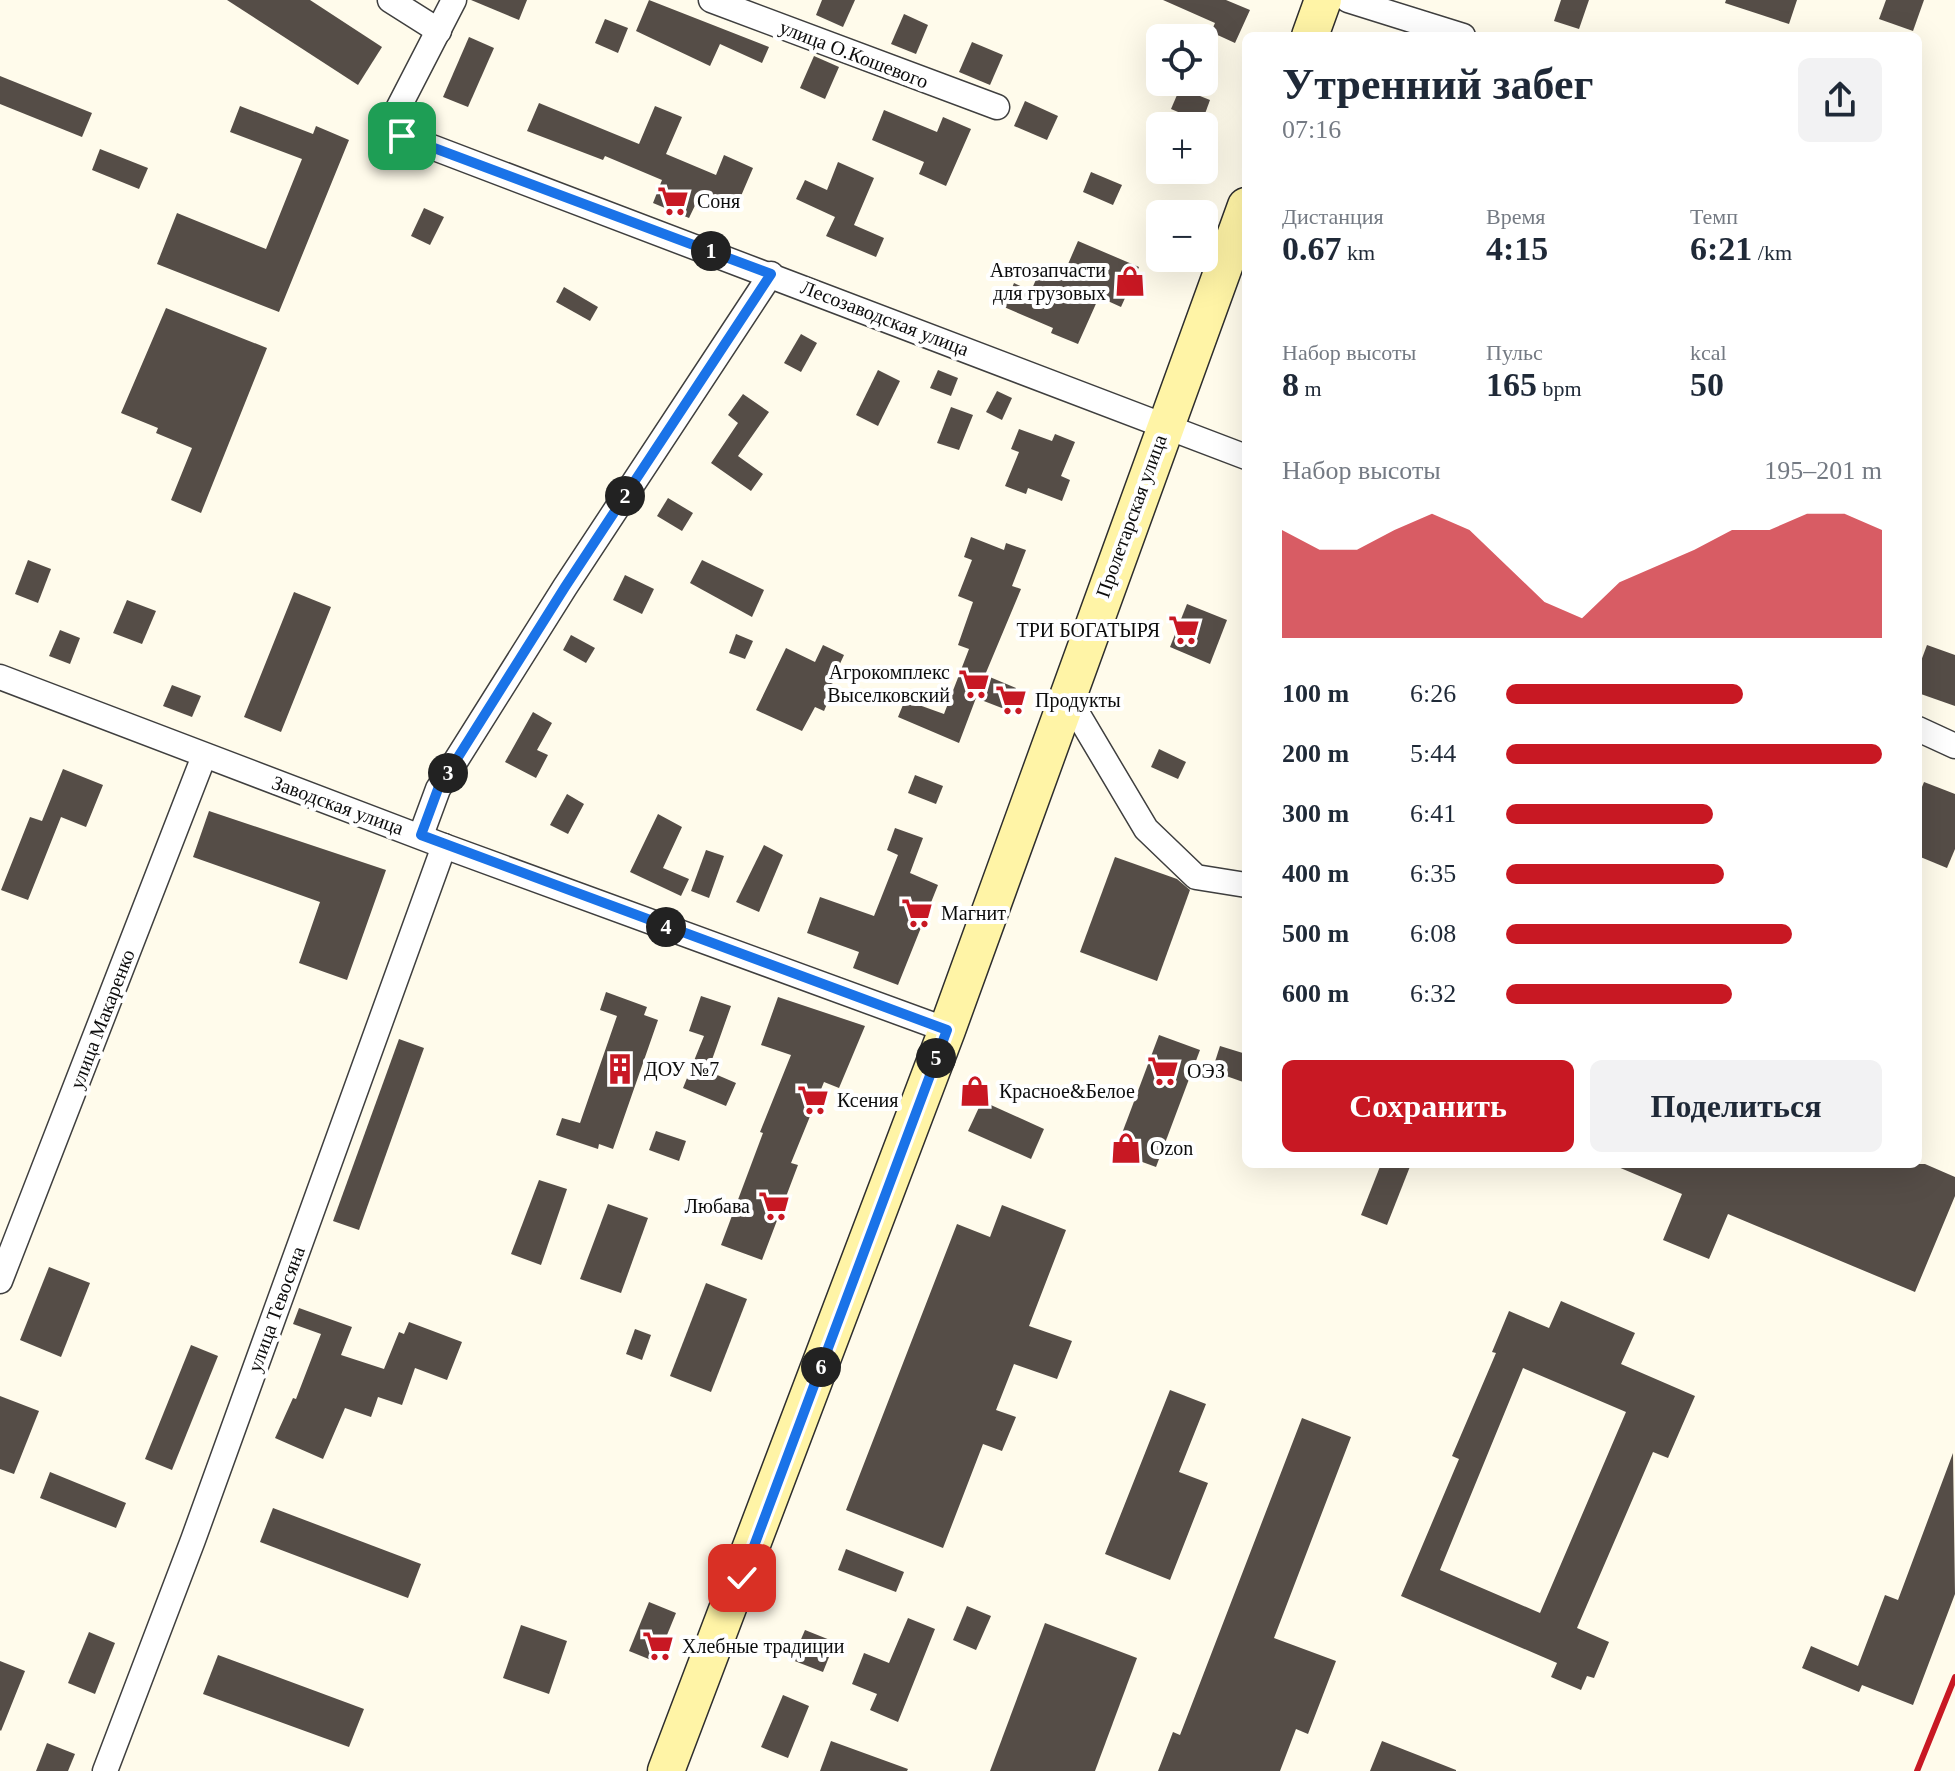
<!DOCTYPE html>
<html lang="ru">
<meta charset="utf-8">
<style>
body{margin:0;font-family:Georgia,serif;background:#f2f2f3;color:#1f2937;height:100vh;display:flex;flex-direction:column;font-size:30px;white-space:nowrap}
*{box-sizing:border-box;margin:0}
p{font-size:26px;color:#747a83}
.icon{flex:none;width:44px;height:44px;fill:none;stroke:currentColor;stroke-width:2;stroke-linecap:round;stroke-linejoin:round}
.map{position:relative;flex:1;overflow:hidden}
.panel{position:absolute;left:1242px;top:32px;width:680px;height:1136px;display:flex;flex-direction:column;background:#fff;border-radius:12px;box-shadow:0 8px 32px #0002}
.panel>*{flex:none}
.controls{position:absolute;left:1146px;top:24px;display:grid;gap:16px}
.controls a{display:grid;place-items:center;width:72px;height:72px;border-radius:12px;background:#fff;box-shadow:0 8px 32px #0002;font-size:40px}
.pin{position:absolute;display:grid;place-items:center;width:68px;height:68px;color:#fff;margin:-34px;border-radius:16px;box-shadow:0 4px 12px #0006}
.km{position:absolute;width:40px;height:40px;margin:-20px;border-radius:50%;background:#222;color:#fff;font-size:22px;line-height:40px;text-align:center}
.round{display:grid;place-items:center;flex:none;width:84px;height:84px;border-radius:12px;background:#f2f2f3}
.overview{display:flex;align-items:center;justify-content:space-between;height:136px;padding:0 40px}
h1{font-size:44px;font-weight:700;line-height:60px}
.stats{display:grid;grid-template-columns:repeat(3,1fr);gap:12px;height:136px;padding:8px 40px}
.stats div{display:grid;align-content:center}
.stats b{font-size:34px;font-weight:700}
.stats small{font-size:22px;font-weight:400}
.stats p{font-size:22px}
.chart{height:224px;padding:16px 40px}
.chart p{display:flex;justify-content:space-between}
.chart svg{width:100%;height:144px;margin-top:8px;fill:#c81823;opacity:.7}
.action{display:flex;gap:16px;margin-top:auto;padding:16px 40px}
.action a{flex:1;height:92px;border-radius:12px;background:#c81823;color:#fff;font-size:32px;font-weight:700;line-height:92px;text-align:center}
.action a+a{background:#f2f2f3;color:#1f2937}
ul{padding:0 40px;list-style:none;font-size:26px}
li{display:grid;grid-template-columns:128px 96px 1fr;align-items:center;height:60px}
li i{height:20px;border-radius:10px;background:#c81823}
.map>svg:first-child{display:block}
.building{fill:#554d47;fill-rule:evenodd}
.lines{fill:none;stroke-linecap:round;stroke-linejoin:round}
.street-casing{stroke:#3f3f3f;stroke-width:27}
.secondary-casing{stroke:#2e2e2e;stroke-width:39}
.street{stroke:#fff;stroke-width:24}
.secondary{stroke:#fff4a6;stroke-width:36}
.rail{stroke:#c81823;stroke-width:6}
.route-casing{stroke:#fff;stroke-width:16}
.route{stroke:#1a73e8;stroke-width:10}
.labels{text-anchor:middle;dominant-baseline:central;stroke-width:8;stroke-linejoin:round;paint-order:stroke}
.street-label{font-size:20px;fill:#0c0c0c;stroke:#fff}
.poi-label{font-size:20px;fill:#0c0c0c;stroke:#fff;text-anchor:start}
</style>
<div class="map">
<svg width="1955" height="1771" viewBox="0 0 1955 1771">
<rect width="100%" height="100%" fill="#fffbeb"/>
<g class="building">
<path d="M227 0H310L382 47 358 85Z"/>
<path d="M471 0H527L519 20Z"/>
<path d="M649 0 769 47 762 63 720 44 710 66 636 31Z"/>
<path d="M822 0H855L843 27 816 15Z"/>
<path d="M1163 0H1226L1250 10 1235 43 1211 32 1215 23Z"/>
<path d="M1561 0H1589L1579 29 1554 21Z"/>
<path d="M1726 0H1797L1789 24 1725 3Z"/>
<path d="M1886 0H1924L1913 31 1879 19Z"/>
<path d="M904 14 928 25 916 54 891 44Z"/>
<path d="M605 19 628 28 618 53 595 43Z"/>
<path d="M469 37 494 48 468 107 443 97Z"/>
<path d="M972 42 1003 55 990 85 959 72Z"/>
<path d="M814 56 839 67 825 99 800 88Z"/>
<path d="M0 76 92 113 82 137 0 104Z"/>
<path d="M1180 88 1210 100 1202 122 1171 109Z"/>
<path d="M1025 101 1058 116 1047 140 1014 126Z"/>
<path d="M539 103 639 144 655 106 682 117 666 154 716 175 724 155 753 168 735 210 700 195 689 218 653 203 662 180 605 156 603 160 527 131Z"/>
<path d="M240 106 313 134 316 126 349 140 279 312 157 264 177 213 266 249 302 159 230 132Z"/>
<path d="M884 110 937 132 943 117 971 129 946 186 919 174 924 162 872 140Z"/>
<path d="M100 149 148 168 139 189 92 170Z"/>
<path d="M838 162 874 178 854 225 884 238 876 257 826 236 835 217 796 199 805 180 827 190Z"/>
<path d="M1091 172 1122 185 1113 205 1083 192Z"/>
<path d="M424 208 444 217 430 245 411 236Z"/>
<path d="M1078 241 1139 267 1121 307 1099 297 1078 344 1051 333 1053 328 1004 307 1014 283 1031 291 1041 268 1062 278Z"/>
<path d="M564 287 598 307 590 321 556 302Z"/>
<path d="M166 308 267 348 201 513 171 500 192 448 156 433 158 428 121 413Z"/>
<path d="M801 334 817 343 801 372 784 363Z"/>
<path d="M878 370 900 381 878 426 856 415Z"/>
<path d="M938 370 958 378 951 396 930 388Z"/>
<path d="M997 391 1012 398 1002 420 986 412Z"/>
<path d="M743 394 769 412 738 456 763 474 751 491 711 463 738 423 728 415Z"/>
<path d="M951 407 973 415 959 450 937 443Z"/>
<path d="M1019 429 1052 441 1055 434 1075 442 1061 476 1070 480 1062 501 1028 488 1026 494 1005 486 1019 452 1011 449Z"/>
<path d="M668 498 693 513 682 531 657 516Z"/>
<path d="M971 537 1004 550 1006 543 1026 550 1012 586 1021 589 985 675 1016 688 1007 710 976 698 959 743 898 717 905 700 944 714 969 649 958 645 973 602 958 596 972 560 964 557Z"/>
<path d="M28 560 51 569 38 603 15 594Z"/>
<path d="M702 560 764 590 752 617 690 583Z"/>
<path d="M625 575 654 589 642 614 613 600Z"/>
<path d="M294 592 331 607 281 732 244 717Z"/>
<path d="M127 600 156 611 142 644 113 633Z"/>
<path d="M1187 604 1227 620 1210 664 1170 647Z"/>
<path d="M60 630 80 638 70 664 49 656Z"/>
<path d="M736 634 753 641 745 659 729 653Z"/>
<path d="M571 635 595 648 586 663 563 650Z"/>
<path d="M823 645 844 655 831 683 835 685 824 711 815 707 802 731 756 710 786 648 815 662Z"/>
<path d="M1927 645 1955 655V706L1918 693V669Z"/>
<path d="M172 685 201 696 192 717 163 706Z"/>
<path d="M533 712 552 723 537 750 548 755 536 778 505 762Z"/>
<path d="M1159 749 1186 762 1178 779 1151 767Z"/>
<path d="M63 769 103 785 86 827 61 817 28 900 1 890 30 817 42 821Z"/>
<path d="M915 775 943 786 936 804 908 793Z"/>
<path d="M1924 782 1955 794V849L1947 868 1918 856V797Z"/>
<path d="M567 794 584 804 568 834 550 825Z"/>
<path d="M209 811 386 870 347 980 299 963 320 902 193 857Z"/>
<path d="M658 814 682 827 663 868 689 879 681 896 630 872Z"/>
<path d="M895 828 923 838 910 873 938 885 898 985 853 968 859 952 807 933 820 897 874 916 898 855 887 850Z"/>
<path d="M764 845 783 855 759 912 736 902Z"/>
<path d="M706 850 724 856 709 898 691 891Z"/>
<path d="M1115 857 1177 879 1190 890 1157 981 1080 952Z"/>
<path d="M606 992 647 1007 644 1015 658 1020 613 1149 599 1144 598 1149 556 1135 562 1118 580 1123 617 1016 600 1010Z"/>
<path d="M701 996 731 1006 708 1071 736 1083 726 1106 683 1088 704 1036 689 1031Z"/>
<path d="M778 997 865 1026 839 1088 824 1082 791 1163 798 1165 762 1260 721 1245 763 1133 760 1132 791 1055 761 1045Z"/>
<path d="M1159 1035 1200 1050 1156 1167 1115 1152Z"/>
<path d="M399 1039 424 1048 359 1230 333 1221Z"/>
<path d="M1220 1046 1246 1054V1083L1212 1071Z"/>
<path d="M982 1101 1044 1129 1031 1159 968 1131Z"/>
<path d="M656 1131 686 1141 679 1161 649 1150Z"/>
<path d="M1381 1164H1411L1387 1225 1361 1215Z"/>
<path d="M1611 1164H1925L1955 1177V1196L1915 1292 1728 1214 1709 1259 1663 1240 1682 1194Z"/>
<path d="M539 1180 567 1189 541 1265 511 1254Z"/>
<path d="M608 1204 648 1218 621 1293 580 1279Z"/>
<path d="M1002 1205 1066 1230 1029 1326 1072 1341 1057 1379 1014 1364 996 1410 1016 1417 1002 1451 983 1444 943 1548 846 1510 957 1224 990 1237Z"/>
<path d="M49 1267 90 1283 61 1357 20 1340Z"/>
<path d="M706 1283 747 1299 711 1392 670 1376Z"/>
<path d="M1561 1301 1635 1333 1621 1364 1695 1396 1668 1458 1653 1452 1577 1628 1609 1642 1594 1678 1587 1676 1581 1690 1551 1677 1557 1663 1401 1596 1459 1459 1452 1456 1496 1353 1492 1352 1509 1311 1549 1328ZM1523 1368 1626 1412 1540 1613 1440 1570Z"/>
<path d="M299 1308 352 1327 341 1355 384 1369 399 1332 404 1334 409 1322 462 1342 447 1380 415 1368 402 1405 378 1397 371 1417 345 1408 323 1459 275 1438 293 1398 296 1399 321 1334 293 1324Z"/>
<path d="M635 1329 651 1335 642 1360 626 1354Z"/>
<path d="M191 1345 218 1356 172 1470 145 1459Z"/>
<path d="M1170 1390 1206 1404 1179 1472 1208 1483 1170 1580 1105 1554Z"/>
<path d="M0 1396 39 1411 14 1474 0 1469Z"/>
<path d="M1302 1418 1351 1437 1274 1638 1336 1661 1308 1734 1296 1729 1280 1771H1158L1173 1732 1180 1735Z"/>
<path d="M1953 1453 1955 1594 1913 1705 1862 1685 1859 1692 1802 1668 1811 1646 1858 1666 1885 1595 1898 1600Z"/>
<path d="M50 1472 126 1503 116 1528 40 1498Z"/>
<path d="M273 1508 421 1564 408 1598 260 1542Z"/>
<path d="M846 1549 904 1572 896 1592 838 1570Z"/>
<path d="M649 1602 676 1613 656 1662 629 1651Z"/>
<path d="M967 1606 991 1616 976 1650 953 1640Z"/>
<path d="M908 1618 935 1629 898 1722 870 1710 877 1694 852 1684 864 1653 889 1663Z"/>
<path d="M1045 1623 1137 1658 1095 1771H990Z"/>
<path d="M521 1625 567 1641 549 1694 503 1678Z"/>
<path d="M805 1630 835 1642 823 1672 792 1660Z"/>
<path d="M89 1632 115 1643 95 1694 68 1683Z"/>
<path d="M218 1655 364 1709 349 1747 203 1694Z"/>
<path d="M0 1661 25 1671 1 1731 0 1730Z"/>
<path d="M783 1695 809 1706 788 1758 761 1747Z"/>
<path d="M831 1741 908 1769 907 1771H820Z"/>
<path d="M1382 1741 1456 1770V1771H1370Z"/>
<path d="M47 1743 75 1754 68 1771H36Z"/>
</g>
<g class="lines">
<defs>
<g id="street">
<path d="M390 0 439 31"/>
<path d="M454 0 387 130 1246 457"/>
<path d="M711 0 997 107"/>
<path d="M1348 0 1463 36"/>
<path d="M0 677 444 846 947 1030"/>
<path d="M1067 696 1146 829 1196 877 1246 885"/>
<path d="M1918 729 1955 746"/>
<path d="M421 835 438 789 565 587 771 274"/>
<path d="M0 1281 204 756"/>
<path d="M105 1771 193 1540 444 846"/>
</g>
<g id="secondary">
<path d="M1310 36 1323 0"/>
<path d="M666 1771 947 1030 1246 206"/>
</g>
</defs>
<use href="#street" class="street-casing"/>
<use href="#secondary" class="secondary-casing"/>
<use href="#street" class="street"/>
<use href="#secondary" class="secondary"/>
<path class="rail" d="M1917 1771 1955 1677"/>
</g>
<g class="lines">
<defs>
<path id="route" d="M402 136 771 274 565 587 438 789 421 835 947 1030 742 1578"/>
</defs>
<use href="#route" class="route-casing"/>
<use href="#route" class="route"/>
</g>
<defs>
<symbol id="supermarket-bare" viewBox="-9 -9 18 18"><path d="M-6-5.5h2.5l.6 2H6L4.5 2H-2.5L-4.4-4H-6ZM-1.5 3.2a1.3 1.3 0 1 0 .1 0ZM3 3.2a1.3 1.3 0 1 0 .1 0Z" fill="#c81823" stroke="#fff" stroke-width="2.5" paint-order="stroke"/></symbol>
<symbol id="shop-bare" viewBox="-9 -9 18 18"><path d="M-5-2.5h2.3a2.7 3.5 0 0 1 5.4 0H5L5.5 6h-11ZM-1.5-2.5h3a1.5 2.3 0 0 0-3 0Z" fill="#c81823" stroke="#fff" stroke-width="2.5" paint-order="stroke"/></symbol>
<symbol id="building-bare" viewBox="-9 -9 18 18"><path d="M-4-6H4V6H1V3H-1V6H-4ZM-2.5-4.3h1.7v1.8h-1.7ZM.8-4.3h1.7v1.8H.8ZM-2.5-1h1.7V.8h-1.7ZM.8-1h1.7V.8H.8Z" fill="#c81823" stroke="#fff" stroke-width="2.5" paint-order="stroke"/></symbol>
</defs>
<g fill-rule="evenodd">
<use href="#supermarket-bare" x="651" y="179" width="44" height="44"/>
<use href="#shop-bare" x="1108" y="259" width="44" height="44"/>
<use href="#supermarket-bare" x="1162" y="608" width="44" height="44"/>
<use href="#supermarket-bare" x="952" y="662" width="44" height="44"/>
<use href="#supermarket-bare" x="989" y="678" width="44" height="44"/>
<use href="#supermarket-bare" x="895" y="891" width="44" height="44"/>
<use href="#building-bare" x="598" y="1047" width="44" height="44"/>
<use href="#supermarket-bare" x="1141" y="1049" width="44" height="44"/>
<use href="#shop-bare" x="953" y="1069" width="44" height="44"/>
<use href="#supermarket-bare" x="791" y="1078" width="44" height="44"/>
<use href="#shop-bare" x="1104" y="1126" width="44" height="44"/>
<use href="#supermarket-bare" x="752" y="1184" width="44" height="44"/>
<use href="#supermarket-bare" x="636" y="1624" width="44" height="44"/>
</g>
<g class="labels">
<g class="street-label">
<text transform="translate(854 54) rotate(21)">улица О.Кошевого</text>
<text transform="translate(885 318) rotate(21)">Лесозаводская улица</text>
<text transform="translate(1131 516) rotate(-70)">Пролетарская улица</text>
<text transform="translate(338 805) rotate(20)">Заводская улица</text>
<text transform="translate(102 1019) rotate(-69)">улица Макаренко</text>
<text transform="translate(276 1309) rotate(-70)">улица Тевосяна</text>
</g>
<g class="poi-label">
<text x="697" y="201">Соня</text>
<text x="1106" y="270" text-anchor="end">Автозапчасти<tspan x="1106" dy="23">для грузовых</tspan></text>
<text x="1160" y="630" text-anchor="end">ТРИ БОГАТЫРЯ</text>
<text x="950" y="672" text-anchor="end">Агрокомплекс<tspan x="950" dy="23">Выселковский</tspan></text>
<text x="1035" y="700">Продукты</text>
<text x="941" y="913">Магнит</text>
<text x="644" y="1069">ДОУ №7</text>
<text x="1187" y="1071">ОЭЗ</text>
<text x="999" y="1091">Красное&amp;Белое</text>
<text x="837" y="1100">Ксения</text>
<text x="1150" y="1148">Ozon</text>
<text x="750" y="1206" text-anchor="end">Любава</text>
<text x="682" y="1646">Хлебные традиции</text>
</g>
</g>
</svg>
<div class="controls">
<a><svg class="icon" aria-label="locate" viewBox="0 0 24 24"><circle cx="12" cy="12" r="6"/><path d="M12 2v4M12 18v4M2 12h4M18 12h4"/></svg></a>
<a>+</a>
<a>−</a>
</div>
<div class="pin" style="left:402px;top:136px;background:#1e9e55"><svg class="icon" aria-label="arrive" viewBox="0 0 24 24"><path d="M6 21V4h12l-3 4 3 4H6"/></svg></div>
<div class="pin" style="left:742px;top:1578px;background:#d93025"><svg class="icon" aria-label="check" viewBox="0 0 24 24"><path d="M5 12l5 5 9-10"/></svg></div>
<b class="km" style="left:711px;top:251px">1</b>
<b class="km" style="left:625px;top:496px">2</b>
<b class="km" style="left:448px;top:773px">3</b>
<b class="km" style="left:666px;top:927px">4</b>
<b class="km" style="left:936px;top:1058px">5</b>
<b class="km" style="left:821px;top:1367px">6</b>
<section class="panel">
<div class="overview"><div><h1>Утренний забег</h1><p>07:16</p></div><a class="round"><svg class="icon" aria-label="share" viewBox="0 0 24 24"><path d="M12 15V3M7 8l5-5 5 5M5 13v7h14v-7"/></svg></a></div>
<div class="stats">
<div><p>Дистанция</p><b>0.67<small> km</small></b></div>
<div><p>Время</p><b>4:15</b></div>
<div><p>Темп</p><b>6:21<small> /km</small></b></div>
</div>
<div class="stats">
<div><p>Набор высоты</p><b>8<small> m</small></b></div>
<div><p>Пульс</p><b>165<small> bpm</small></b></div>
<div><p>kcal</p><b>50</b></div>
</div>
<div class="chart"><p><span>Набор высоты</span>195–201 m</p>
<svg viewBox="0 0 160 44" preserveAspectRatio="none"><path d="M0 44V11L10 17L20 17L30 11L40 6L50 11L60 22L70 33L80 38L90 27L100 22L110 17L120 11L130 11L140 6L150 6L160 11V44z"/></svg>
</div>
<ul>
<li><b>100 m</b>6:26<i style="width:63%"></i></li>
<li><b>200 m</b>5:44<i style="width:100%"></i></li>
<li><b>300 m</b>6:41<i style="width:55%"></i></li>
<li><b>400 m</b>6:35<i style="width:58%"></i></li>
<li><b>500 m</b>6:08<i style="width:76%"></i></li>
<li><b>600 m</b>6:32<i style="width:60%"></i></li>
</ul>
<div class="action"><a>Сохранить</a><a>Поделиться</a></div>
</section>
</div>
